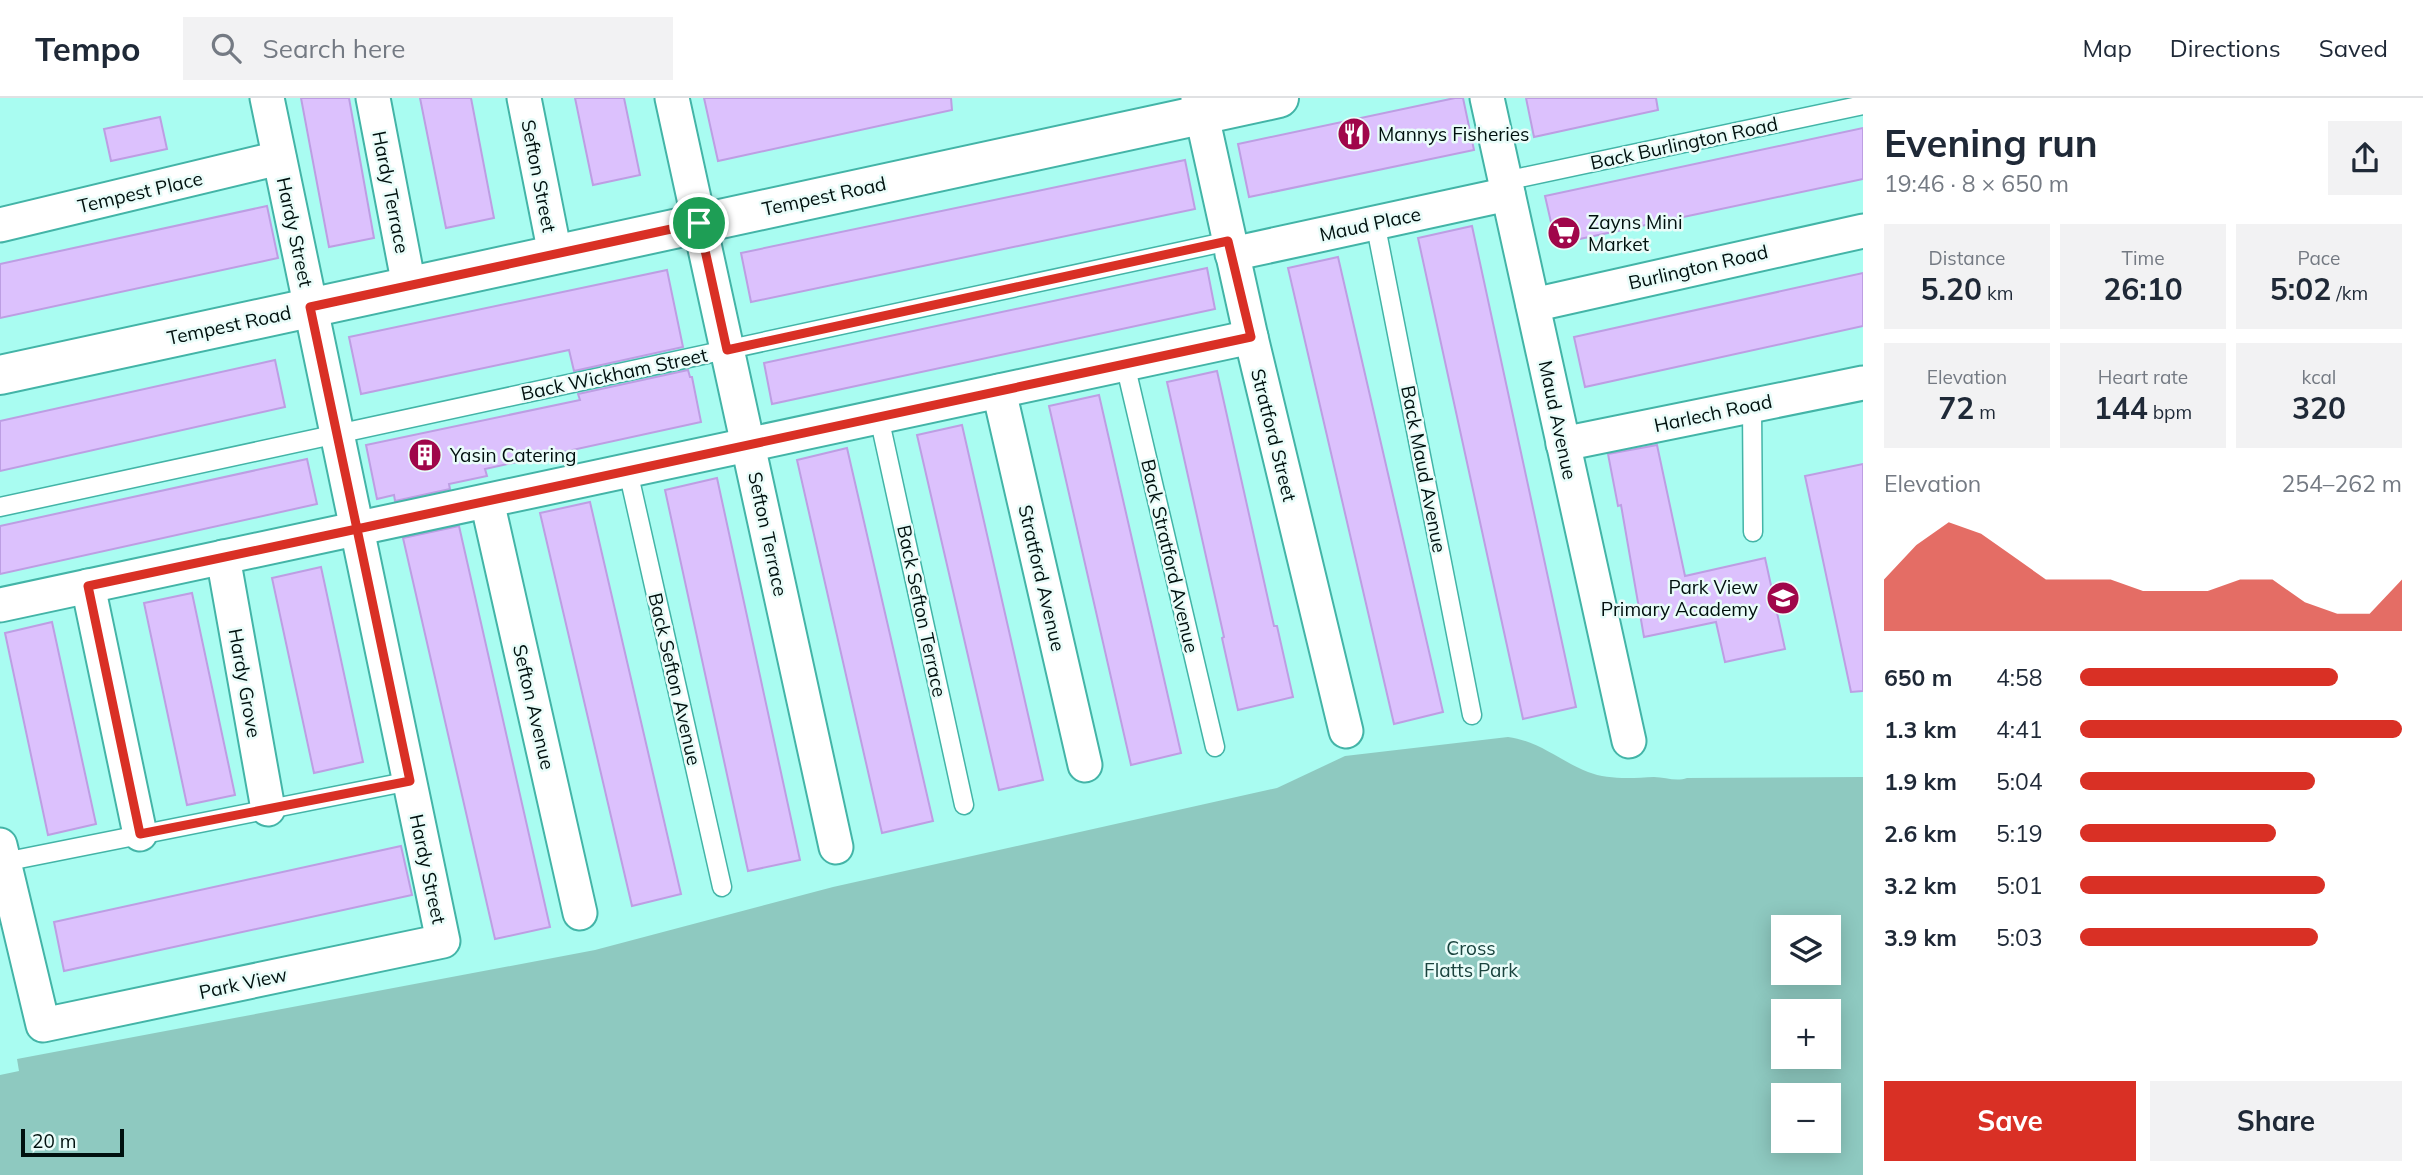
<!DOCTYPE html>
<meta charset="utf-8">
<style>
body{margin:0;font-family:Mulish,sans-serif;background:#f2f2f3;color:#1f2937;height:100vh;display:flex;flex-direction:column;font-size:26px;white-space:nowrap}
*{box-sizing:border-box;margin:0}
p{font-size:23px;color:#747a83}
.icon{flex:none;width:38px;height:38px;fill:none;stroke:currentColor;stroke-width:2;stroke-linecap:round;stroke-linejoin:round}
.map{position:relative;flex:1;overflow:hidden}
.drawer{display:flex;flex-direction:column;background:#fff;width:560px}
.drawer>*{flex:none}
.tools{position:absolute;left:1771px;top:817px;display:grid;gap:14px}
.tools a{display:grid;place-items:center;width:70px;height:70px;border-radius:0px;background:#fff;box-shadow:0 4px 18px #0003;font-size:35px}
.scale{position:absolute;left:21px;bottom:18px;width:103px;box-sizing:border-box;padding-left:7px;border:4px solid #00100e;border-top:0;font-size:19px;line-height:24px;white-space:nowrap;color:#00100e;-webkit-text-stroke:5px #e9fcf9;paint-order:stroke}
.pin{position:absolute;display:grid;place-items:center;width:60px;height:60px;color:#fff;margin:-30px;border:4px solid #fff;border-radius:50%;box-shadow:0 2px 7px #0007}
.round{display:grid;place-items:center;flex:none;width:74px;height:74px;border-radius:0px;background:#f2f2f3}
.summary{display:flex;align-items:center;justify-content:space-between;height:119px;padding:0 21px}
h1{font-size:38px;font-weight:700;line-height:52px}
.metrics{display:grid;grid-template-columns:repeat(3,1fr);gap:10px;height:119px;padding:7px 21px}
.metrics div{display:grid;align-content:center;border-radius:0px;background:#f2f2f3;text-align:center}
.metrics b{font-size:30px;font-weight:700}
.metrics small{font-size:19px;font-weight:400}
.metrics p{font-size:19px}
.chart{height:196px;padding:14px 21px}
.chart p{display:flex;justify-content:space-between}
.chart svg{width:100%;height:126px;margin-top:7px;fill:#d93025;opacity:.7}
.cta{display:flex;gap:14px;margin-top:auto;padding:14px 21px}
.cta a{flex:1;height:80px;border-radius:0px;background:#d93025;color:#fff;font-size:28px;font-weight:700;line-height:80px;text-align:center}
.cta a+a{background:#f2f2f3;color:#1f2937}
ul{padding:0 21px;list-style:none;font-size:23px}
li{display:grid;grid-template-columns:112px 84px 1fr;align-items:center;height:52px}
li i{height:18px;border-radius:9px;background:#d93025}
header{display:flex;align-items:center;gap:42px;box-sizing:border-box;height:98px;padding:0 35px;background:#fff;border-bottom:2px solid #e0e1e3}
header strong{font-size:33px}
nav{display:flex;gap:38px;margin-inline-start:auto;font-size:24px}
.search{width:490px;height:63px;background:#f2f2f3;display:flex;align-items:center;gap:18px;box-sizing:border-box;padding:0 24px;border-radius:0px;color:#747a83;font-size:26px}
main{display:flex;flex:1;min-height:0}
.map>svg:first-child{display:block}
.green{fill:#8ec9c0;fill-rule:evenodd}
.building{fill:#dcc1fd;stroke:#bd9ee3;stroke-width:2}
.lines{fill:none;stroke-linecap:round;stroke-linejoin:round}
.service-casing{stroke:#43b4a7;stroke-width:21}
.minor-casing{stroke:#43b4a7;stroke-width:37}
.tertiary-casing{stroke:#43b4a7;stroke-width:42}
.service{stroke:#fff;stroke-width:18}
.minor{stroke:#fff;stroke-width:33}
.tertiary{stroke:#fff;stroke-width:38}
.route-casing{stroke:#fff;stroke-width:14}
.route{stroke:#d93025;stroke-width:9}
.labels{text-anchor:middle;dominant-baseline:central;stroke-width:5;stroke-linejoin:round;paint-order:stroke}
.poi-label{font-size:19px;fill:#00100e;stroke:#e9fcf9;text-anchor:start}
.street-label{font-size:19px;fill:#00100e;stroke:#e9fcf9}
.park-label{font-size:19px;fill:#1a433e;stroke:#e9fcf9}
</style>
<header>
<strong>Tempo</strong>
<div class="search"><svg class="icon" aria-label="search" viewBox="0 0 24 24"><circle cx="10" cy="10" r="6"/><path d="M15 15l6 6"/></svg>Search here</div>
<nav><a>Map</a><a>Directions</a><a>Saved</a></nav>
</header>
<main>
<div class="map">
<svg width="1863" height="1077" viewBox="0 0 1863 1077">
<rect width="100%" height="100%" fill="#a9fcf1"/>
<path class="green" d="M1508 639C1539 643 1560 663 1588 674 1608 682 1633 680 1654 679 1665 679 1676 684 1687 680L1863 679V1077H0V977L19 973 17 961 595 852 833 789 1277 690 1345 658ZM1783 830H1829V875H1783ZM1783 914H1829V959H1783ZM1783 998H1829V1043H1783Z"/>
<g class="building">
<path d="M301 0H349L374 140 329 149Z"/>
<path d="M420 0H471L494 120 446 130Z"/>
<path d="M575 0H624L640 77 593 87Z"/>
<path d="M704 0H951L952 12 718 63Z"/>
<path d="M1455 0H1463L1474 52 1249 99 1238 46Z"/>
<path d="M1526 0H1656L1658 12 1534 39Z"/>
<path d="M160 19 167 51 111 63 104 31Z"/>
<path d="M1863 30V81L1556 146 1545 98Z"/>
<path d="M1185 62 1195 111 751 204 741 155Z"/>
<path d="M267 108 278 160 0 220V166Z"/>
<path d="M1472 128 1576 609 1523 621 1418 140Z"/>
<path d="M1338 159 1443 614 1394 626 1288 170Z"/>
<path d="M1207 170 1215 211 772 306 764 265Z"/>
<path d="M667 172 683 249 574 273 569 252 361 296 349 239Z"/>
<path d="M1863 175V228L1585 289 1574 239Z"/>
<path d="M275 262 285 309 0 373V323Z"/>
<path d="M688 272 690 279H692L701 324 485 371 487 378 449 386 450 391 395 403 394 397 377 401 366 347 580 302 578 296Z"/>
<path d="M1217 273 1274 528H1277L1293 599 1238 612 1222 540 1224 539 1167 284Z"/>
<path d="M1099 297 1181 655 1131 667 1049 308Z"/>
<path d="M962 327 1043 682 999 692 917 337Z"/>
<path d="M1657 347 1685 478 1765 460 1785 551 1725 564 1716 524 1644 539 1621 407 1618 408 1608 356Z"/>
<path d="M847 350 933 723 882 735 797 362Z"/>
<path d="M307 361 317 406 0 476V428Z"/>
<path d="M1863 366V593L1851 594 1805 378Z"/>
<path d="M717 380 800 762 748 773 665 392Z"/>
<path d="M590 404 681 796 632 808 540 415Z"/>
<path d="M459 428 550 829 495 841 403 440Z"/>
<path d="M321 469 363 664 314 675 272 480Z"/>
<path d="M192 495 235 697 187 707 144 505Z"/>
<path d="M52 524 96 726 48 737 5 535Z"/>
<path d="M401 748 412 797 64 873 54 824Z"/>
</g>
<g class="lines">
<defs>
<g id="service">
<path d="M1505 83 1863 7"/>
<path d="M1375 124 1472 617"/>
<path d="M1125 266 1215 649"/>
<path d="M1752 308 1753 434"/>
<path d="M879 319 964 707"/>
<path d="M628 373 722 789"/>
<path d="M0 409 1229 143"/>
<path d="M4 764 410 683"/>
</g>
<g id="minor">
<path d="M373 0 409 188"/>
<path d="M524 0 555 156"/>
<path d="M672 0 836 749"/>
<path d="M1198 0 1251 239 1346 633"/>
<path d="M1487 0 1629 643"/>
<path d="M0 127 279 60"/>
<path d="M1232 156 1508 96"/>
<path d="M1533 207 1863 133"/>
<path d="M999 293 1085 667"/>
<path d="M1563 346 1863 285"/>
<path d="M487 403 580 815"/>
<path d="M223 459 268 711"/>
<path d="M88 488 140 736"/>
<path d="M0 507 1251 239"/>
<path d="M0 747 43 927 443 843 267 0"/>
</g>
<path id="tertiary" d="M0 277 1279 0"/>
</defs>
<use href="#service" class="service-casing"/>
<use href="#minor" class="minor-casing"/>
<use href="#tertiary" class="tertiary-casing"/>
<use href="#service" class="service"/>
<use href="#minor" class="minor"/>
<use href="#tertiary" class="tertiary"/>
</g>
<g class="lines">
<defs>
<path id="route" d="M699 125 310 209 357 431 88 488 140 736 410 683 357 431 1251 239 1228 143 727 252 699 125"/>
</defs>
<use href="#route" class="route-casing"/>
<use href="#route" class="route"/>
</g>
<defs>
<symbol id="restaurant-disc" viewBox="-11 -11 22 22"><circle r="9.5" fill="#a0064a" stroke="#e9fcf9"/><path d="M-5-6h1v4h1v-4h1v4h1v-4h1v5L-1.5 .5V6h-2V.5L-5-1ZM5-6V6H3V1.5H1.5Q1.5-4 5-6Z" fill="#fff"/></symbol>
<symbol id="supermarket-disc" viewBox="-11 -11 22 22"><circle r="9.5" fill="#a0064a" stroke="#e9fcf9"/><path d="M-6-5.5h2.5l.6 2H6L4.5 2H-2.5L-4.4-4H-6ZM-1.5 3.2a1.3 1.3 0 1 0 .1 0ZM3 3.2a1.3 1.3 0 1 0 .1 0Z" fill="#fff"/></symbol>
<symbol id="building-disc" viewBox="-11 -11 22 22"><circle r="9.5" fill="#a0064a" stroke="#e9fcf9"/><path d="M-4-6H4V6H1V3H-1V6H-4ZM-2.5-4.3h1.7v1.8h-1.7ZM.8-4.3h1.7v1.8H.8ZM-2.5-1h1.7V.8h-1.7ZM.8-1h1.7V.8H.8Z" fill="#fff"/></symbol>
<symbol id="school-disc" viewBox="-11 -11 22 22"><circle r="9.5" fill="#a0064a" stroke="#e9fcf9"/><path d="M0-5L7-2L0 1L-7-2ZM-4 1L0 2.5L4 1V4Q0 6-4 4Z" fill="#fff"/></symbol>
</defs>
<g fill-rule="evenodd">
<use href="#restaurant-disc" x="1335" y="17" width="38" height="38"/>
<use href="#supermarket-disc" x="1545" y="116" width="38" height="38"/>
<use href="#building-disc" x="406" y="338" width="38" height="38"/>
<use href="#school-disc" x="1764" y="481" width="38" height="38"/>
</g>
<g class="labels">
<g class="poi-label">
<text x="1378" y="36">Mannys Fisheries</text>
<text x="1588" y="124">Zayns Mini<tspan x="1588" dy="22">Market</tspan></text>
<text x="450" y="357">Yasin Catering</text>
<text x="1758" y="489" text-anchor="end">Park View<tspan x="1758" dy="22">Primary Academy</tspan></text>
</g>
<g class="street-label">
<text transform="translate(1684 45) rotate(-12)">Back Burlington Road</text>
<text transform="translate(539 78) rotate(79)">Sefton Street</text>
<text transform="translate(140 94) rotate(-13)">Tempest Place</text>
<text transform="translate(391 94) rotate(79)">Hardy Terrace</text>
<text transform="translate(824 98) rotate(-12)">Tempest Road</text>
<text transform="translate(1370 126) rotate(-12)">Maud Place</text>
<text transform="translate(295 134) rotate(78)">Hardy Street</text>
<text transform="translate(1698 169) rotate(-13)">Burlington Road</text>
<text transform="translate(229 227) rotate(-12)">Tempest Road</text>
<text transform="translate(614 276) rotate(-12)">Back Wickham Street</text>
<text transform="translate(1713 315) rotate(-12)">Harlech Road</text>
<text transform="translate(1558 322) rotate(78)">Maud Avenue</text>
<text transform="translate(1274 337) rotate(76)">Stratford Street</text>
<text transform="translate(1424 371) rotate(79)">Back Maud Avenue</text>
<text transform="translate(768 436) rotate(78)">Sefton Terrace</text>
<text transform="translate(1170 458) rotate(77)">Back Stratford Avenue</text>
<text transform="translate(1042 480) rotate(77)">Stratford Avenue</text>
<text transform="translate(922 513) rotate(78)">Back Sefton Terrace</text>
<text transform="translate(675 581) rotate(77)">Back Sefton Avenue</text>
<text transform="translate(245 585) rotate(80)">Hardy Grove</text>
<text transform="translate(534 609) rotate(77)">Sefton Avenue</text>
<text transform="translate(428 771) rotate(78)">Hardy Street</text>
<text transform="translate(243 885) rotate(-12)">Park View</text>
</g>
<g class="park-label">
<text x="1471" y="850">Cross<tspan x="1471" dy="22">Flatts Park</tspan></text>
</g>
</g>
</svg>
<div class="tools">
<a><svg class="icon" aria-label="layers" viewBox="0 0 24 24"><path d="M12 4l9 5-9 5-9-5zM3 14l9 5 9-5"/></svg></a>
<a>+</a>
<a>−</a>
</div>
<div class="scale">20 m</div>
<div class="pin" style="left:699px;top:125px;background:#1e9e55"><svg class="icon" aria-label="arrive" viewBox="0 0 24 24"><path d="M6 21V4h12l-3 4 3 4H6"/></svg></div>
</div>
<section class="drawer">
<div class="summary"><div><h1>Evening run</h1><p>19:46 · 8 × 650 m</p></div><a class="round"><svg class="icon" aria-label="share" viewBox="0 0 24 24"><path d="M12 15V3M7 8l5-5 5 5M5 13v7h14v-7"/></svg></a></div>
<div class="metrics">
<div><p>Distance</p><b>5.20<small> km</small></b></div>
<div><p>Time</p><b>26:10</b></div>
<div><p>Pace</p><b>5:02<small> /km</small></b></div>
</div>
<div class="metrics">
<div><p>Elevation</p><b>72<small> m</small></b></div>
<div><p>Heart rate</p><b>144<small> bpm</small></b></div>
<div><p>kcal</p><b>320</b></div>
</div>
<div class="chart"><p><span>Elevation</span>254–262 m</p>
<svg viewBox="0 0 160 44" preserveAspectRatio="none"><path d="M0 44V26L10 14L20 6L30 10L40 18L50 26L60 26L70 26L80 30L90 30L100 30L110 26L120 26L130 34L140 38L150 38L160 26V44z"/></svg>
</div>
<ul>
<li><b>650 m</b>4:58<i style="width:80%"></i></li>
<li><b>1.3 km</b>4:41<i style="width:100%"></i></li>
<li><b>1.9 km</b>5:04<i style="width:73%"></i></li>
<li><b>2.6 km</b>5:19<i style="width:61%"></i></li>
<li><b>3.2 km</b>5:01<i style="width:76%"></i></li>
<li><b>3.9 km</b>5:03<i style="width:74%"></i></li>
</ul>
<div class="cta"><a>Save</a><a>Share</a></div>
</section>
</main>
